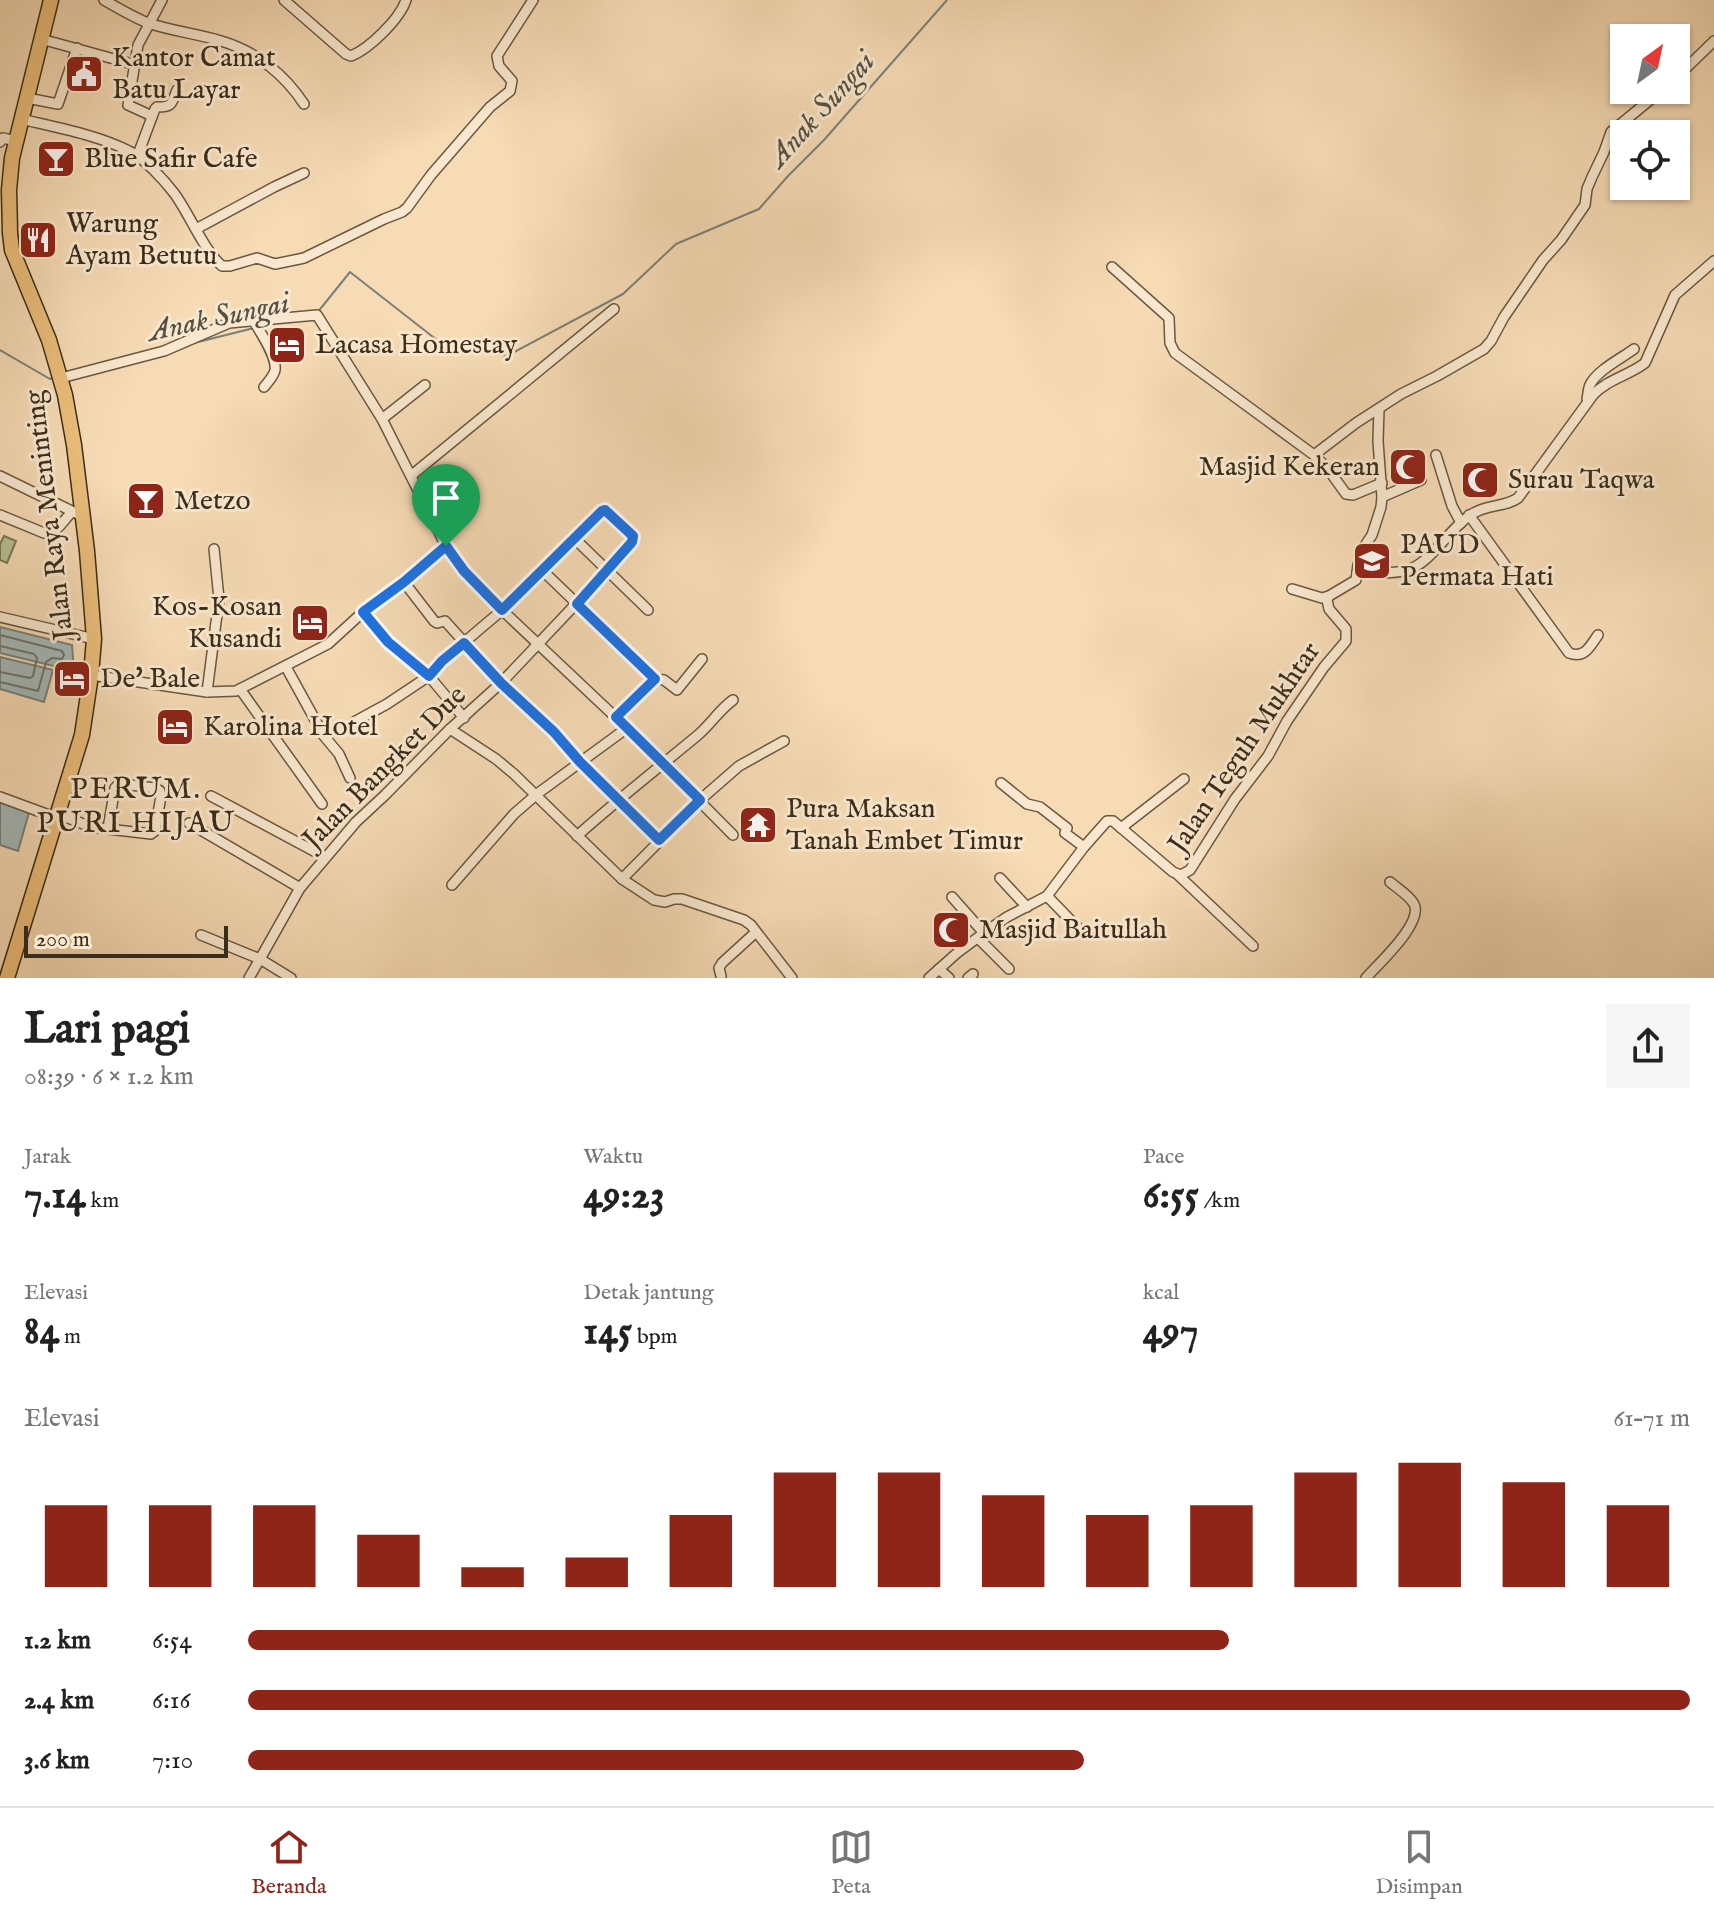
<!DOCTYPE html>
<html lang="id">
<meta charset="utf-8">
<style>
body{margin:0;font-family:"IM FELL English",serif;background:#f6f6f6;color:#222;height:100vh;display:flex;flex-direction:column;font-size:30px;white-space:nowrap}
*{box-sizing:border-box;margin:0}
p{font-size:26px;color:#767676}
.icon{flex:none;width:44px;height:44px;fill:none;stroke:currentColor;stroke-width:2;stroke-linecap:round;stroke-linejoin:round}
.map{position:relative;height:978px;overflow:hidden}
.sheet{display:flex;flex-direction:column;background:#fff;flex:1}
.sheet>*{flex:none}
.needle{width:52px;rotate:33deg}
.controls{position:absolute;left:1610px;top:24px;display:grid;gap:16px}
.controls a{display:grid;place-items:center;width:80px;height:80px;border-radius:0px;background:#fff;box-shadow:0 2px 6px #0004;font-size:40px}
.scale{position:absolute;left:24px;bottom:20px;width:204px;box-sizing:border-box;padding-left:8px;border:4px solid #3a2d1a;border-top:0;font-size:22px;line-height:28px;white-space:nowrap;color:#3a2d1a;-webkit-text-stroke:6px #f9e8cf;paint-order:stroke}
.pin{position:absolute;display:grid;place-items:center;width:68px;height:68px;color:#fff;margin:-82px -34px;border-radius:50% 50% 50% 0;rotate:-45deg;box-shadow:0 0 8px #0007}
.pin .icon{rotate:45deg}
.round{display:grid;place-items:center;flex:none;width:84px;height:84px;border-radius:0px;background:#f6f6f6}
.head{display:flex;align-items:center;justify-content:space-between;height:136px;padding:0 24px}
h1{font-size:44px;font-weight:700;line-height:60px}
.figures{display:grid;grid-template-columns:repeat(3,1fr);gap:12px;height:136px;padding:8px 24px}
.figures div{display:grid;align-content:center}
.figures b{font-size:40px;font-weight:700}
.figures small{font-size:22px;font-weight:400}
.figures p{font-size:22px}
.chart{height:224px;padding:16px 24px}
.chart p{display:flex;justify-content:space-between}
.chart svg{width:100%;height:144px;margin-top:8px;stroke:#8f2418;stroke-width:6}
ul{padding:0 24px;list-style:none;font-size:26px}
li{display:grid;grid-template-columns:128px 96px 1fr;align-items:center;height:60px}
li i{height:20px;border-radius:10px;background:#8f2418}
.menu{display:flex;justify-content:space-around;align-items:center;height:112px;border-top:2px solid #e0e0e0;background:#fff;font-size:22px;color:#767676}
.menu a{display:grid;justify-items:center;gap:4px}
.menu .active{color:#8f2418}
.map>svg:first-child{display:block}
.green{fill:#b6c192;stroke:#787756;stroke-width:2}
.water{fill:#a3b8b9;stroke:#798079;stroke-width:2}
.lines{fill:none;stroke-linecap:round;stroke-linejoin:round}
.shore{stroke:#6e726a;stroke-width:2}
.stream{stroke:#798079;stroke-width:2}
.minor-casing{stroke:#695841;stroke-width:12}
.highway-casing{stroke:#3a2d1a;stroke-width:17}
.minor{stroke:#f9e8cf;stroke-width:9}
.highway{stroke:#ebbe7a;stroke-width:14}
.route-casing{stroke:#fff;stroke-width:16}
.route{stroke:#1a73e8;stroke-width:10}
.labels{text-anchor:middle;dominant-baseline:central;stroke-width:6;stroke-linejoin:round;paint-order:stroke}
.poi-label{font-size:28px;fill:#3a2d1a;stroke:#f9e8cf;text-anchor:start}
.street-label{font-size:28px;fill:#3a2d1a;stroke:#f9e8cf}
.water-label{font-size:30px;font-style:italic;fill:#545042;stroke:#f9e8cf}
.neighbourhood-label{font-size:30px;letter-spacing:2px;fill:#3a2d1a;stroke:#f9e8cf}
</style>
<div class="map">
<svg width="1714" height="978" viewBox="0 0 1714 978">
<rect width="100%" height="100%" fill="#f6dbb5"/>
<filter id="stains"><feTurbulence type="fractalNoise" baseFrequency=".0025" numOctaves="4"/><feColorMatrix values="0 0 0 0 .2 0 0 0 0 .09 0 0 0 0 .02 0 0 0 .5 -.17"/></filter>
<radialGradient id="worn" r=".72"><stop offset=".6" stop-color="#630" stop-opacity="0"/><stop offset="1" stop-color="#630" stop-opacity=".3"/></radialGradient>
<path class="green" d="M4 536 16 541 7 563 0 560V544Z"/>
<g class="water">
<path d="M0 627 72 645 74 671 0 653Z"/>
<path d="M0 657 53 670 44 702 0 689Z"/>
<path d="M0 797 30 809 18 851 0 845Z"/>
</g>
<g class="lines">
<g class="shore">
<path d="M0 635 62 651 64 655 62 659 52 658 46 662 38 691 0 682"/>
<path d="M0 646 34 654 37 658 33 676 30 678 0 672"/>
</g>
<g class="stream">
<path d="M317 313 350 272 442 344 507 356 623 294 676 244 759 209 788 176 824 140 947 0"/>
<path d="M190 344 254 328"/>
<path d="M0 350 50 379 53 378"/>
</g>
<defs>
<g id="minor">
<path d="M104 0C118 8 133 17 148 23 172 31 198 34 221 41 256 51 285 75 304 104"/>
<path d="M284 0 346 54 351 56C369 49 400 19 406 0"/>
<path d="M41 39 136 65"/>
<path d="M1676 78 1714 41"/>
<path d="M27 98 58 104 77 48"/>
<path d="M152 116 128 105 138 45 162 0"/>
<path d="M21 119C55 127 98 135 129 151 144 158 164 180 174 193 189 213 204 251 222 266H230L257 258 275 264 304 258 384 219 402 212 407 208 431 175 490 107 510 91 512 81 499 66 497 56 533 0"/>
<path d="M0 142 3 138 16 141"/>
<path d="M137 157 155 109 157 107C173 107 171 104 177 90"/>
<path d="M196 229 274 187 304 173"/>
<path d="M1112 267 1169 318 1170 343 1175 353 1314 455 1328 469 1346 494 1353 495 1382 483"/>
<path d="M253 320C260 332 277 356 275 370 274 376 268 382 264 387"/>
<path d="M61 378 164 351 229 323 317 315 382 419 446 546 464 571 502 610 627 728 733 835"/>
<path d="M1587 399C1588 395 1588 389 1590 385 1596 371 1622 358 1634 349"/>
<path d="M382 419 425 385"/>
<path d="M1314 455 1356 423 1401 394 1437 376 1484 349 1491 341 1504 317 1543 260 1561 240 1585 205 1587 189 1592 177 1604 152 1611 132 1662 90"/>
<path d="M1436 455 1452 506 1461 523"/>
<path d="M412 475 614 309"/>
<path d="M0 476 82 516"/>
<path d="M1382 497 1421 480"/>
<path d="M0 515 44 533C58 534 63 520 72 512"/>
<path d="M1469 515 1569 653C1585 659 1590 646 1598 635"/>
<path d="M574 538 648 610"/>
<path d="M542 570 655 679 664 680 677 690 702 659"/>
<path d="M1357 573C1373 572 1391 575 1407 570 1431 564 1449 528 1472 514 1489 503 1504 508 1518 498L1593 395C1608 379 1628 376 1645 363L1675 295 1714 261"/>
<path d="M404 582 434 621 437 623 445 621 501 683 554 732 580 762 659 840"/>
<path d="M1292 589 1322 598 1329 596"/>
<path d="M363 612 388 642 429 676 464 718"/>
<path d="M0 617 94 639"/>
<path d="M286 667 324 736 339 754 350 778"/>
<path d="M91 675 207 692 236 691 328 644 363 612 404 582 446 546"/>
<path d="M240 689 322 804"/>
<path d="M207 692 219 599 214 549"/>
<path d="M616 717 655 679"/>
<path d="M450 729 496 759 514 774 622 879 654 900 665 902 674 899H682L744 920 751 925 792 978"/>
<path d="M1001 783 1027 804 1040 807 1067 828 1065 833 1084 847"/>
<path d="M211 796 325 857"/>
<path d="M0 797 57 818"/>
<path d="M58 814 91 827 151 834 155 831 161 796 160 791 155 788 122 784 118 785 115 788 108 828"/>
<path d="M189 823 300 888"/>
<path d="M1121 828 1184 779"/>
<path d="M577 836C616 801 657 769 698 735 711 724 719 710 733 700"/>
<path d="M1177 874 1253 946"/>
<path d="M1000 878 1027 907"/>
<path d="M622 879 700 800 739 766 784 741"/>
<path d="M452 885 514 814 537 794 627 728"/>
<path d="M1047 896 1081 931"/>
<path d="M952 897 984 933"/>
<path d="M201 935 260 959 300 888 356 822 385 795 450 729 501 683 626 551 632 542 633 536 608 511H602L507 606 442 661 429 676 387 704 354 722"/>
<path d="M978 938 1009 969"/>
<path d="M939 969 949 978"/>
<path d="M721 976 719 968 722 963 756 932"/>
<path d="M249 978 260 959 291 978"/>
<path d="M929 978 957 953 984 933 1007 917 1047 896 1084 847 1107 821H1113L1173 872 1181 875 1190 870 1235 799 1268 756 1287 721 1324 667 1346 641V629L1329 609 1327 600 1329 596 1356 580 1358 565 1366 544 1372 535 1381 507 1382 497 1378 441 1379 409"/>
<path d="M968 978 973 974"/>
<path d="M1366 978C1377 965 1424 923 1414 904 1410 896 1397 888 1390 882"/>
</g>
<path id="highway" d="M7 978 82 735 91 675 94 639 87 551 74 445 65 395 49 340 12 250 10 233 9 190 12 158 51 0"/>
</defs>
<use href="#minor" class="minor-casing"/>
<use href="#highway" class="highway-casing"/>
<use href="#minor" class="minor"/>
<use href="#highway" class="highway"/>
</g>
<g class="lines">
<defs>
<path id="route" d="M605 510 633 536 632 542 577 604 655 679 616 717 700 800 659 840 580 762 554 732 501 683 464 643 442 661 429 676 388 642 363 612 404 582 446 546 464 571 502 610 602 511Z"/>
</defs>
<use href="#route" class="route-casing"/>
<use href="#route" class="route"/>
</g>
<defs>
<symbol id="civic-square" viewBox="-11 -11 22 22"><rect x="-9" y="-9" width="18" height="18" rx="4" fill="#8f2418" stroke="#f9e8cf"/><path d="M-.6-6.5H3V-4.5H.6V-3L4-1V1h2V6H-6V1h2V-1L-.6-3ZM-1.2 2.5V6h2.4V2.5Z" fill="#fff"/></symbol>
<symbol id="bar-square" viewBox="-11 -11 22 22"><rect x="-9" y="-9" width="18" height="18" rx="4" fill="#8f2418" stroke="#f9e8cf"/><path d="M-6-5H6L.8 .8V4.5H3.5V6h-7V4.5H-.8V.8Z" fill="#fff"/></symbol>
<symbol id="restaurant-square" viewBox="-11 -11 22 22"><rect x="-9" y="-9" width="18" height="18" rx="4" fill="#8f2418" stroke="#f9e8cf"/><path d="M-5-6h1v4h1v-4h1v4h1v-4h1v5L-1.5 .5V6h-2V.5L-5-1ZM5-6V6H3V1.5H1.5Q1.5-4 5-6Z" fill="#fff"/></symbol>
<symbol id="hotel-square" viewBox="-11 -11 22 22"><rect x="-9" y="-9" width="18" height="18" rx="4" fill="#8f2418" stroke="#f9e8cf"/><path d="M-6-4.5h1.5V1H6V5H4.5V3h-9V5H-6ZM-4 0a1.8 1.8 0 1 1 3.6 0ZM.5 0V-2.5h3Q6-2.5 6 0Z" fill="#fff"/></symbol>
<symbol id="mosque-square" viewBox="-11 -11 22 22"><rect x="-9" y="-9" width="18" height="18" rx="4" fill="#8f2418" stroke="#f9e8cf"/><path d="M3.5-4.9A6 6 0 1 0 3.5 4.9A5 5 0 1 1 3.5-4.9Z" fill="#fff"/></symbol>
<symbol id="school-square" viewBox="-11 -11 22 22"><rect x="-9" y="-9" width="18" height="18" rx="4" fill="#8f2418" stroke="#f9e8cf"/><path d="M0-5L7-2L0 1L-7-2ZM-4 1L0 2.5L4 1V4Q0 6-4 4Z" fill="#fff"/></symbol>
<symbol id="temple-square" viewBox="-11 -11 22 22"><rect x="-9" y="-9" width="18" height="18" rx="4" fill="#8f2418" stroke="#f9e8cf"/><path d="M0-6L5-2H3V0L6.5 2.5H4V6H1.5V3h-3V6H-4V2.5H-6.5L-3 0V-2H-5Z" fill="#fff"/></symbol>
</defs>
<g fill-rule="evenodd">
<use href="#civic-square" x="62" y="52" width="44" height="44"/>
<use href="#bar-square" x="34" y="137" width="44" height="44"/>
<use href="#restaurant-square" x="16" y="218" width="44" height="44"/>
<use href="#hotel-square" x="265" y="323" width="44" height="44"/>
<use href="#mosque-square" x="1386" y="445" width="44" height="44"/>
<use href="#mosque-square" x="1458" y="458" width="44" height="44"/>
<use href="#bar-square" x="124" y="479" width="44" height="44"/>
<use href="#school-square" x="1350" y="539" width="44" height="44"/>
<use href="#hotel-square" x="288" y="601" width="44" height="44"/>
<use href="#hotel-square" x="50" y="657" width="44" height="44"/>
<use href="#hotel-square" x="153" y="705" width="44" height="44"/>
<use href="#temple-square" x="736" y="803" width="44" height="44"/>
<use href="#mosque-square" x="929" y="908" width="44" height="44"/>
</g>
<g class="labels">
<g class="poi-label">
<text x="112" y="58">Kantor Camat<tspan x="112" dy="32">Batu Layar</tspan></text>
<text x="84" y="159">Blue Safir Cafe</text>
<text x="66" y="224">Warung<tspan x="66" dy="32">Ayam Betutu</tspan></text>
<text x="315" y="345">Lacasa Homestay</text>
<text x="1380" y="467" text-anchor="end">Masjid Kekeran</text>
<text x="1508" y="480">Surau Taqwa</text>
<text x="174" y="501">Metzo</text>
<text x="1400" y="545">PAUD<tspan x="1400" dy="32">Permata Hati</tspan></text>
<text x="282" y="607" text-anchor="end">Kos-Kosan<tspan x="282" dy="32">Kusandi</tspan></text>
<text x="100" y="679">De' Bale</text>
<text x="203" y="727">Karolina Hotel</text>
<text x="786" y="809">Pura Maksan<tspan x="786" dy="32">Tanah Embet Timur</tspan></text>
<text x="979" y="930">Masjid Baitullah</text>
</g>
<g class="street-label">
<text transform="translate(50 515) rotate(-97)">Jalan Raya Meninting</text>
<text transform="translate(1245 748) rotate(-56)">Jalan Teguh Mukhtar</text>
<text transform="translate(385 768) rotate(-45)">Jalan Bangket Due</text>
</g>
<g class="water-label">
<text transform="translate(822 110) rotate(-48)">Anak Sungai</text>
<text transform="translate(219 318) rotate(-12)">Anak Sungai</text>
</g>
<g class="neighbourhood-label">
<text x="136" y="790">PERUM.<tspan x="136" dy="34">PURI HIJAU</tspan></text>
</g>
</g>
<rect width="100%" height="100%" filter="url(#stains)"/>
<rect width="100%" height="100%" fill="url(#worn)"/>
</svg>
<div class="controls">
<a><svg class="needle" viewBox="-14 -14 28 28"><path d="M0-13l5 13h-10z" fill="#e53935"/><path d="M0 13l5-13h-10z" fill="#767676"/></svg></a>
<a><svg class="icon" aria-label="locate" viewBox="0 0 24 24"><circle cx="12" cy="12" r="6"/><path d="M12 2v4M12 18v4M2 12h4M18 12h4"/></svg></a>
</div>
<div class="scale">200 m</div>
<div class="pin" style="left:446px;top:546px;background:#1e9e55"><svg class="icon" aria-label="arrive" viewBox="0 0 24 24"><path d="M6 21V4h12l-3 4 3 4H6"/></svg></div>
</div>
<section class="sheet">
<div class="head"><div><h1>Lari pagi</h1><p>08:39 · 6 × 1.2 km</p></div><a class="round"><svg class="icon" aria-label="share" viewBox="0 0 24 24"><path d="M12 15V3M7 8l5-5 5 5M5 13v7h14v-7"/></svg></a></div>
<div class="figures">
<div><p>Jarak</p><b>7.14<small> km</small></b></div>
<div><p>Waktu</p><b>49:23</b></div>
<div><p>Pace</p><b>6:55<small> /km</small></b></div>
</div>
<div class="figures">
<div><p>Elevasi</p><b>84<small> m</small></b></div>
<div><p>Detak jantung</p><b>145<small> bpm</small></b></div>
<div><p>kcal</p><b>497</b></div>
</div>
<div class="chart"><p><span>Elevasi</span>61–71 m</p>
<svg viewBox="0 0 160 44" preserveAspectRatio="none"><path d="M5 44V19M15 44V19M25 44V19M35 44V28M45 44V38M55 44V35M65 44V22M75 44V9M85 44V9M95 44V16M105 44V22M115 44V19M125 44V9M135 44V6M145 44V12M155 44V19"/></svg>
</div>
<ul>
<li><b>1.2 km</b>6:54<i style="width:68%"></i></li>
<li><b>2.4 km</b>6:16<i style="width:100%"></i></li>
<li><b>3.6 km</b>7:10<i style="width:58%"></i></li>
</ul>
</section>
<nav class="menu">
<a class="active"><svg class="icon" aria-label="home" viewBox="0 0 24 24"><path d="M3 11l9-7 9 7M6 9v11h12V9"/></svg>Beranda</a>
<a><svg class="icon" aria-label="map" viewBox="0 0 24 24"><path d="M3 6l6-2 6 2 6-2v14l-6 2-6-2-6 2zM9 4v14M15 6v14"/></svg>Peta</a>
<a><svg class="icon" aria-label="saved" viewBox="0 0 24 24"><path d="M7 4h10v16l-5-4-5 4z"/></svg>Disimpan</a>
</nav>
